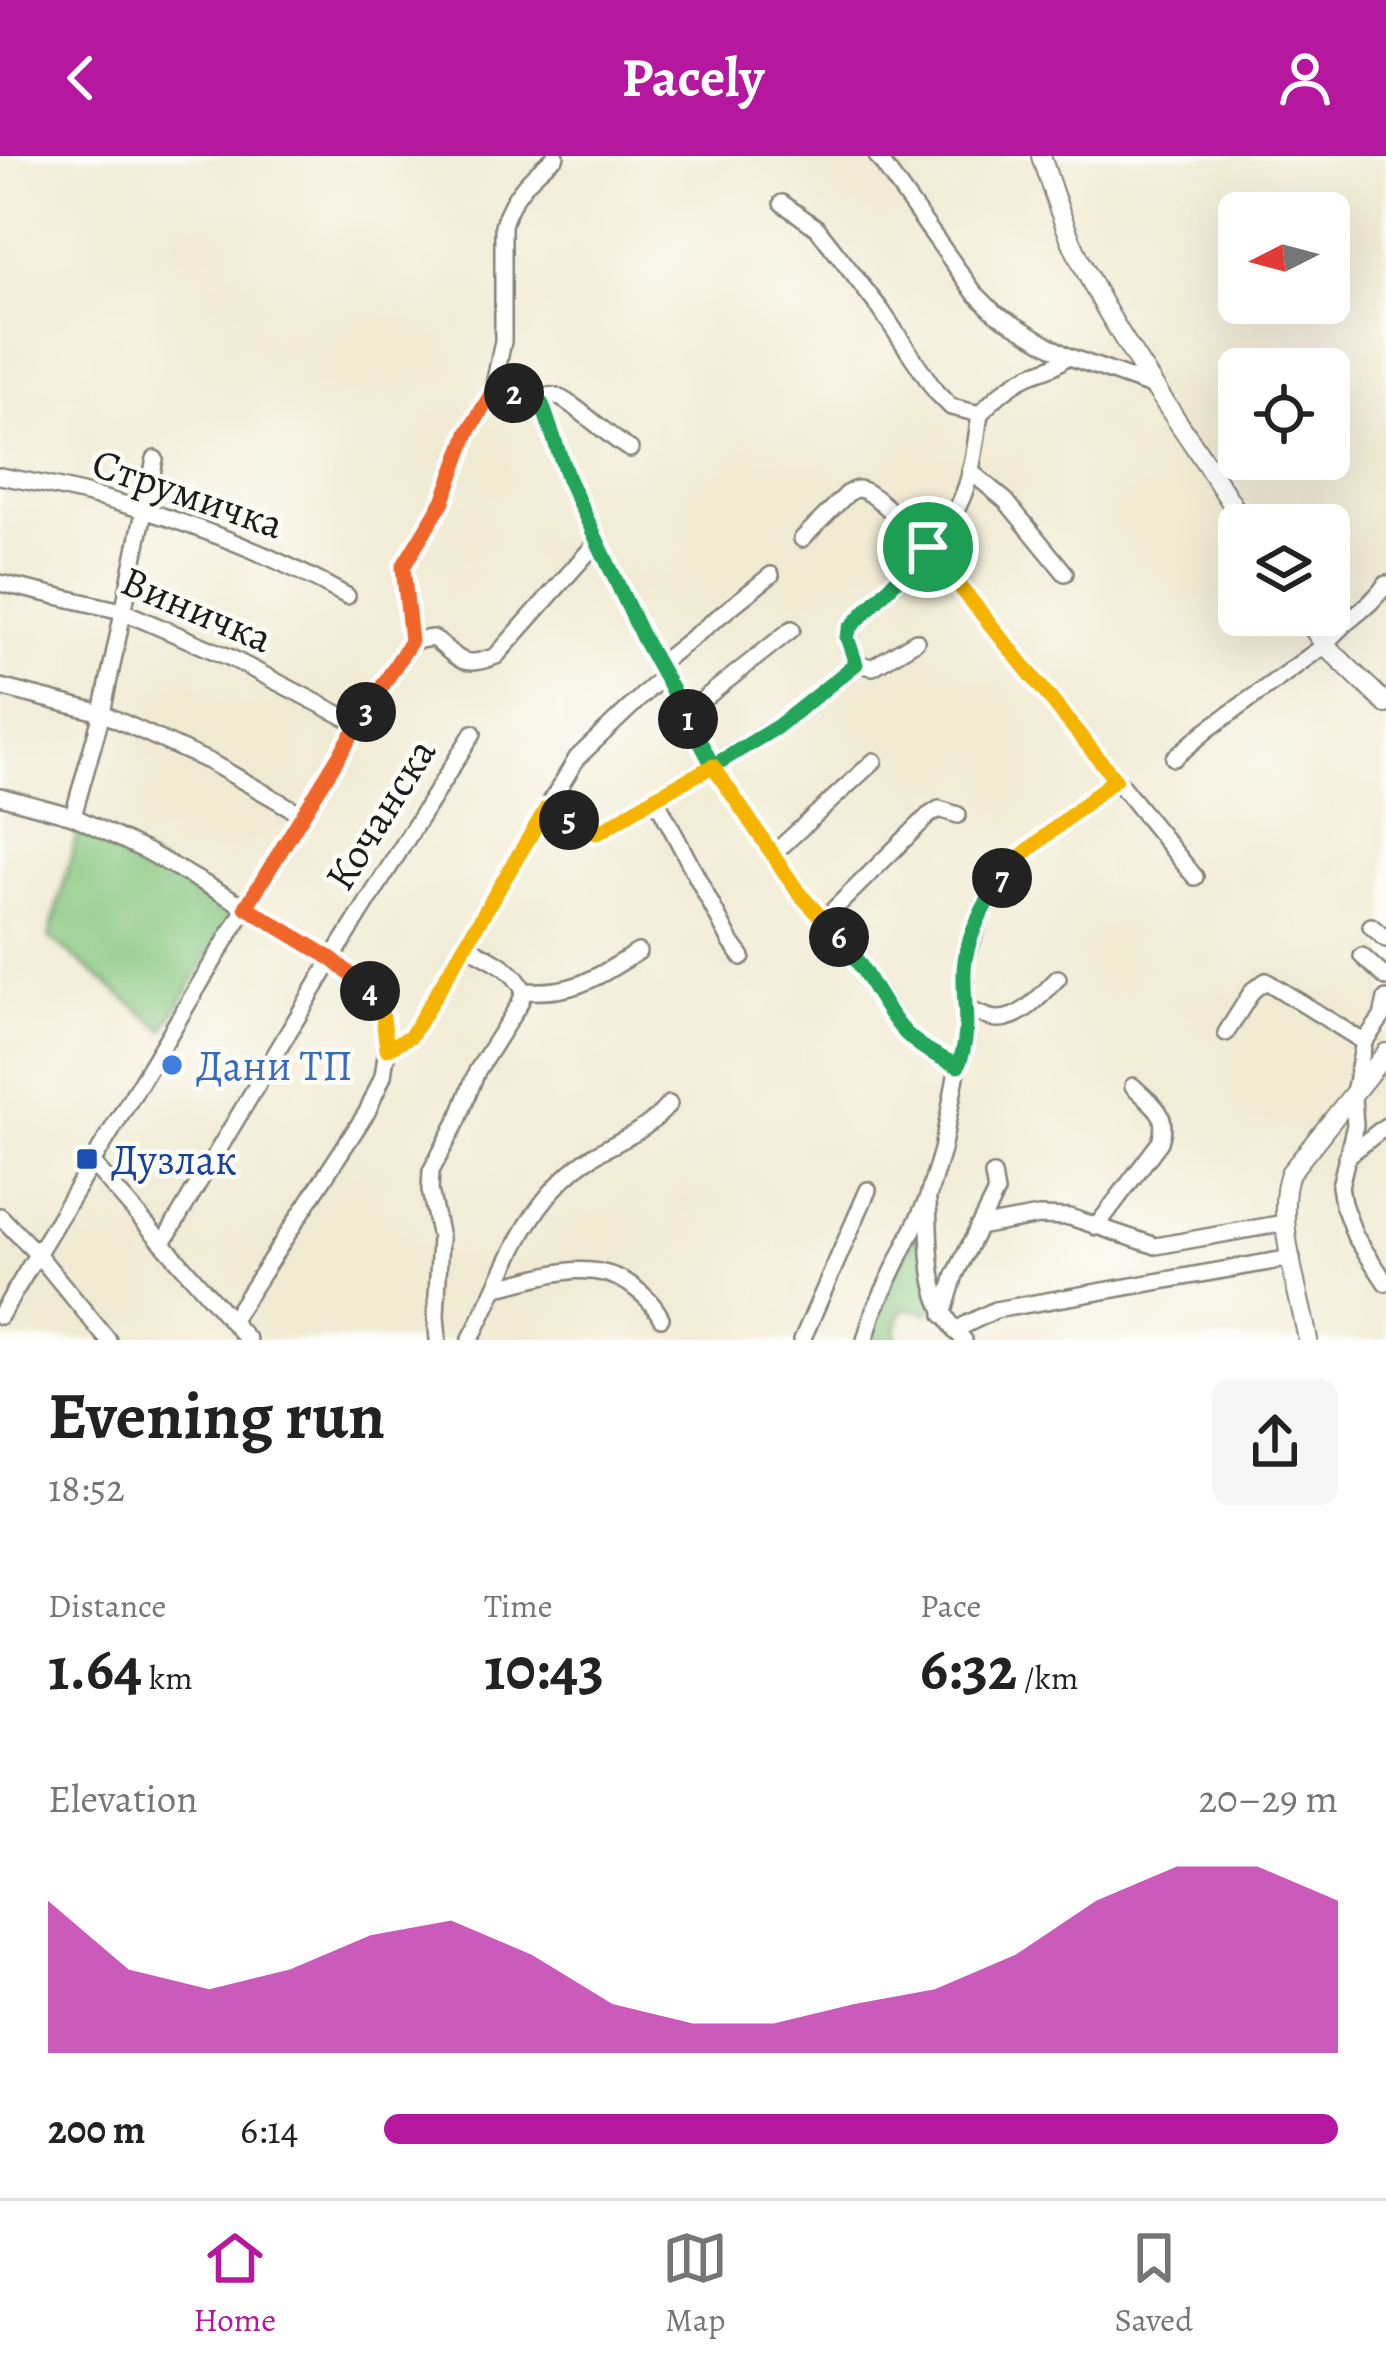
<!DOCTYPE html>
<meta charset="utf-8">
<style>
body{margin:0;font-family:Alegreya,serif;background:#f6f6f6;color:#222;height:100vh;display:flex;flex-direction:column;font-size:45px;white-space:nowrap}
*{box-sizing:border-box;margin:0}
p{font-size:39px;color:#767676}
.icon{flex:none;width:66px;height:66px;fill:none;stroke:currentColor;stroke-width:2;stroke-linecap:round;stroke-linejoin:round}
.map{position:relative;height:1184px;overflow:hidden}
.details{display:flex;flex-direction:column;background:#fff;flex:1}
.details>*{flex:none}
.needle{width:78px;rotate:264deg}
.buttons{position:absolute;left:1218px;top:36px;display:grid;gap:24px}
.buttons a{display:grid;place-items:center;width:132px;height:132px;border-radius:18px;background:#fff;box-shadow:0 12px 48px #0002;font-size:60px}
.pin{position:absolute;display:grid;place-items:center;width:102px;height:102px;color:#fff;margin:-51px;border:6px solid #fff;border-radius:50%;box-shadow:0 3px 12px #0007}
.km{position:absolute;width:60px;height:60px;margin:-30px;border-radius:50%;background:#222;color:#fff;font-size:33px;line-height:60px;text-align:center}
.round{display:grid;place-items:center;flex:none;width:126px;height:126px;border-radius:18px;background:#f6f6f6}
.overview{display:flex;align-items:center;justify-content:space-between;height:204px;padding:0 48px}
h1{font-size:66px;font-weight:700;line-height:90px}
.figures{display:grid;grid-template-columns:repeat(3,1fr);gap:18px;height:204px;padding:12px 48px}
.figures div{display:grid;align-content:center}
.figures b{font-size:60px;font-weight:700}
.figures small{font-size:33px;font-weight:400}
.figures p{font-size:33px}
.chart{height:336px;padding:24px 48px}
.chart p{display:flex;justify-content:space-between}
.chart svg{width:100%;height:216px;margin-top:12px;fill:#b5179e;opacity:.7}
ul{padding:0 48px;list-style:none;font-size:39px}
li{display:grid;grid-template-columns:192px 144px 1fr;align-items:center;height:90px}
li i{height:30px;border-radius:15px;background:#b5179e}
header{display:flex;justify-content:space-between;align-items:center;height:156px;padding:0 48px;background:#b5179e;color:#fff;font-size:54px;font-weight:700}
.dock{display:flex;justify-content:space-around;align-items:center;height:168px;border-top:3px solid #e0e0e0;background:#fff;font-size:33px;color:#767676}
.dock a{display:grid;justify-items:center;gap:6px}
.dock .on{color:#b5179e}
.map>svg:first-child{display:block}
.green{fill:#85c67e;stroke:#50714d;stroke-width:3}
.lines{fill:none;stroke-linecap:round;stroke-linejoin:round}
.minor-casing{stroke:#868478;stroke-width:20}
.tertiary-casing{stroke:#868478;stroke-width:22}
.minor{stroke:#fff;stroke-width:15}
.tertiary{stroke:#fff;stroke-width:18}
.split-1-casing{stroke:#fff;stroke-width:24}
.split-2-casing{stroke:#fff;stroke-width:24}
.split-3-casing{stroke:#fff;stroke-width:24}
.split-4-casing{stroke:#fff;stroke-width:24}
.split-5-casing{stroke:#fff;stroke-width:24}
.split-6-casing{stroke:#fff;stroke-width:24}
.split-7-casing{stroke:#fff;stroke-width:24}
.split-8-casing{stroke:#fff;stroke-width:24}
.split-1{stroke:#22a559;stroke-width:15}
.split-2{stroke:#22a559;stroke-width:15}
.split-3{stroke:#f0652b;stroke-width:15}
.split-4{stroke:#f0652b;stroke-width:15}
.split-5{stroke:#f5b400;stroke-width:15}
.split-6{stroke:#f5b400;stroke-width:15}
.split-7{stroke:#22a559;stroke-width:15}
.split-8{stroke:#f5b400;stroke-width:15}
.shop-dot{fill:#3f7fe0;stroke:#fdfcf7;stroke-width:4.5}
.transit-dot{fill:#1a4fb4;stroke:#fdfcf7;stroke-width:4.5}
.labels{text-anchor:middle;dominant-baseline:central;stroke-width:9;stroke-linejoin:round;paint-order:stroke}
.street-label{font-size:42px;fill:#1c1c1c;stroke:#fdfcf7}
.shop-label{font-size:42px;fill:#366cbe;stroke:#fdfcf7;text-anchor:start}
.transit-label{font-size:42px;fill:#164399;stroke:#fdfcf7;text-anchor:start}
</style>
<header><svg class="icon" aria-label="back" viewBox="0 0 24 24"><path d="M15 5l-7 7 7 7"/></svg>Pacely<svg class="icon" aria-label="person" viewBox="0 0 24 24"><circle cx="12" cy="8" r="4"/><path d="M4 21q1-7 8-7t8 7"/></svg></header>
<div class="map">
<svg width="1386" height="1184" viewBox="0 0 1386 1184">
<rect width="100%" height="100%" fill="#fdfcf7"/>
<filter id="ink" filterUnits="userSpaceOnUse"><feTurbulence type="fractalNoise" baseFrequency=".00833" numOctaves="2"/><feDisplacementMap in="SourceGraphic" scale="24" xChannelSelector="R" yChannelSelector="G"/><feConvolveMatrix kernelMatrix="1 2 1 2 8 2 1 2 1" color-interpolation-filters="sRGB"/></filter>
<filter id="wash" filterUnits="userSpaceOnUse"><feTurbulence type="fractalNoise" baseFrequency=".004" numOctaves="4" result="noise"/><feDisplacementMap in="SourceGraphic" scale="48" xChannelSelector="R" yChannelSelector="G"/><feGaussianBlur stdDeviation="2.7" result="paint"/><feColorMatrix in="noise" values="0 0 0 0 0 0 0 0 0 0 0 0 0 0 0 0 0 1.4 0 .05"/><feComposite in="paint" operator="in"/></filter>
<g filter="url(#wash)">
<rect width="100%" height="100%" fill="#f1ebd4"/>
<g class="green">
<path d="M79 672 146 701 221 743 229 751 231 761 164 874 49 781Z"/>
<path d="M920 1073C928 1091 929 1128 933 1151L929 1157 907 1152 901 1155 896 1176 898 1184H870L894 1119Z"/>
</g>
</g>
<g filter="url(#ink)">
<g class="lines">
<defs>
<g id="minor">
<path d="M877 0 974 136 995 157 1067 200 1154 231"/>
<path d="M782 47 817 72 881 154 936 236 951 251 980 258C994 242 1010 228 1030 219 1047 212 1053 213 1067 200"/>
<path d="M493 234 520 238 542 248"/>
<path d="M630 293C613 286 563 234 549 240 546 241 544 245 542 248L568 323 643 482 713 610 798 737 852 795 901 872 927 895 958 910"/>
<path d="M970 315 1006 345 1065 417"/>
<path d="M0 320C122 341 240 381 347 440"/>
<path d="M802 383 848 337C851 336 854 333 858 333 873 333 915 379 928 391L1195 721"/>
<path d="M0 427 122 455 231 502 358 568"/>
<path d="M411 485 403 411 443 345 468 277 493 234 503 185V69C512 39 531 20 556 0"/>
<path d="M411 485 433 482C459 502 461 514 496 500L598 385"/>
<path d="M856 508 848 489 851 472C885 436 926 401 953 359 972 330 975 291 980 258"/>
<path d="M658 509 771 419"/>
<path d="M0 531 102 557 210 606 303 659"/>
<path d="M686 557 792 473"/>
<path d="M1174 602 1207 574 1325 489C1344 463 1367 456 1386 428"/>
<path d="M0 640 73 660 148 696 246 751 332 803 368 831 383 861 387 893 383 920 367 956 231 1165"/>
<path d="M655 641 731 786 742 801"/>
<path d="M546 653 595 677 600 676 655 641 777 571 856 508 873 511 916 485"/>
<path d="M73 660 102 557 155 303"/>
<path d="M772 699 874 605"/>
<path d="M823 764 928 660 939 653 958 659"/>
<path d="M1371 770 1386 783"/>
<path d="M1362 800 1386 822"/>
<path d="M524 835C576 838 595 822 638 796"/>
<path d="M1386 843 1382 861 1364 886 1353 942 1355 969 1340 1030 1343 1048 1355 1080 1386 1127"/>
<path d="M967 853C976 856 988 863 997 863 1022 864 1042 838 1058 822"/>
<path d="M1226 877 1253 834 1266 825 1364 886"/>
<path d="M387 893 411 880 577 602 664 519"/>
<path d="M1346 1001 1386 970"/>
<path d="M93 1008 248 1184"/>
<path d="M928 1046C931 1098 925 1145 964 1184"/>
<path d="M0 1060 39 1100 108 1184"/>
<path d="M978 1071 1039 1060 1070 1061 1156 1090 1284 1067"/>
<path d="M1096 1071 1160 986C1170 956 1153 950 1133 930"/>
<path d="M164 1085 332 803 473 577"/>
<path d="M497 1131C541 1122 585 1101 628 1127 642 1137 653 1146 661 1162"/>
<path d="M943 1159 955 1119 996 1036 993 1019"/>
<path d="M0 1160 246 751 411 485"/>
<path d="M956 1176 963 1170 995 1154 1292 1102"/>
<path d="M438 1184 436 1160 440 1082 430 1034 431 1015 458 964 477 915 520 847 524 835C512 810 488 802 465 789"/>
<path d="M470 1184C503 1123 521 1056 577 1011 609 985 642 982 669 948"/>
<path d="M802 1184 868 1034"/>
<path d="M865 1184 873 1157 927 1044 942 994 958 910 967 880 964 809 985 747 1014 706 1115 623"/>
</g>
<g id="tertiary">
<path d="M1041 0C1053 37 1066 77 1084 112 1129 203 1193 282 1245 369"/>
<path d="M1303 459 1325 489 1386 548"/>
<path d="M1308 1184C1299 1136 1274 1063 1290 1017L1386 897"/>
</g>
</defs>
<use href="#minor" class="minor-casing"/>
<use href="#tertiary" class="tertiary-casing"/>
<use href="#minor" class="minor"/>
<use href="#tertiary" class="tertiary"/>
</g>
</g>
<g class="lines" filter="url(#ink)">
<defs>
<path id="split-1" d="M688 563 713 610 777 571 856 508 847 481 850 472 928 391"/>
<path id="split-2" d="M514 237 542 248 568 323 643 482 688 563"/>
<path id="split-3" d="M366 556 411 485 403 411 443 345 468 277 493 235 514 237"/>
<path id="split-4" d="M366 556 246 751 332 803 370 835"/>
<path id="split-5" d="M370 835 383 861 387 893 411 880 546 653 569 664"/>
<path id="split-6" d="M569 664 596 677 600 676 655 641 713 610 798 736 839 781"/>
<path id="split-7" d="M839 781C864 808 877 844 901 872 916 890 937 900 958 910 972 875 963 853 964 817 964 786 985 746 1002 722"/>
<path id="split-8" d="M928 391 1115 623 1014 706 1002 722"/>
</defs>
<use href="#split-1" class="split-1-casing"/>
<use href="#split-2" class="split-2-casing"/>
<use href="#split-3" class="split-3-casing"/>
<use href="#split-4" class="split-4-casing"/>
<use href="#split-5" class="split-5-casing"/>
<use href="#split-6" class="split-6-casing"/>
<use href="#split-7" class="split-7-casing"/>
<use href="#split-8" class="split-8-casing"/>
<use href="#split-1" class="split-1"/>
<use href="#split-2" class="split-2"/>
<use href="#split-3" class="split-3"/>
<use href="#split-4" class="split-4"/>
<use href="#split-5" class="split-5"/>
<use href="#split-6" class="split-6"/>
<use href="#split-7" class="split-7"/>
<use href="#split-8" class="split-8"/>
</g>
<circle class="shop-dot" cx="172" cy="909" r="12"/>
<rect class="transit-dot" x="75" y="991" width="24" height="24" rx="6"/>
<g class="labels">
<g class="street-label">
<text transform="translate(188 337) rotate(19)">Струмичка</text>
<text transform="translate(197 453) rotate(23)">Виничка</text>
<text transform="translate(380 658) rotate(-58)">Кочанска</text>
</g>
<g class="shop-label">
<text x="196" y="909">Дани ТП</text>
</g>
<g class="transit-label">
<text x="111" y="1003">Дузлак</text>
</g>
</g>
</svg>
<div class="buttons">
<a><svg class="needle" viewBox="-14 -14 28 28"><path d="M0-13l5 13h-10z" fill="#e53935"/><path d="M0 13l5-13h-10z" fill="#767676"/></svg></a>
<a><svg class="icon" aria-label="locate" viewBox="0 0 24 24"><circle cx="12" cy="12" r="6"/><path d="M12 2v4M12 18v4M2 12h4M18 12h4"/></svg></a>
<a><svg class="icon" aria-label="layers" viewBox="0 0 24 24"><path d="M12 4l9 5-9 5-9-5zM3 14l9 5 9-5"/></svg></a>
</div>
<div class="pin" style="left:928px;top:391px;background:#1e9e55"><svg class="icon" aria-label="arrive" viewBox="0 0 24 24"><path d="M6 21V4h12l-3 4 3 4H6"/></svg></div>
<b class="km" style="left:688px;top:563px">1</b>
<b class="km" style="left:514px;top:237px">2</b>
<b class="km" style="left:366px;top:556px">3</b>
<b class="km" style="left:370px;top:835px">4</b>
<b class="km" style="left:569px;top:664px">5</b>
<b class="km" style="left:839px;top:781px">6</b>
<b class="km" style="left:1002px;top:722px">7</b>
</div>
<section class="details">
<div class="overview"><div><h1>Evening run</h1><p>18:52</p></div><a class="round"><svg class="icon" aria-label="share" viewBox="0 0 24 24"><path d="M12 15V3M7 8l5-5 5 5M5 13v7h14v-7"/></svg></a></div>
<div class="figures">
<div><p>Distance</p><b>1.64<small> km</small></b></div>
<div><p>Time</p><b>10:43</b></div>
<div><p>Pace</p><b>6:32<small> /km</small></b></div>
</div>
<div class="chart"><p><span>Elevation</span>20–29 m</p>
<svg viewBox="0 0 160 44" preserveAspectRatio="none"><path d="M0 44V13L10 27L20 31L30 27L40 20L50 17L60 24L70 34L80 38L90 38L100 34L110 31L120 24L130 13L140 6L150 6L160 13V44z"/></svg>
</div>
<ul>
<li><b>200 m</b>6:14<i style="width:100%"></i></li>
</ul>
</section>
<nav class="dock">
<a class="on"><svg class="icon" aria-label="home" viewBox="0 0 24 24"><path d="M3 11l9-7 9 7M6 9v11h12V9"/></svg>Home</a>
<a><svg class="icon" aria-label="map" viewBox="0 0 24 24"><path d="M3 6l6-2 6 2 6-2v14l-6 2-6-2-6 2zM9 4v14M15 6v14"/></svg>Map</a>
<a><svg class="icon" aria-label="saved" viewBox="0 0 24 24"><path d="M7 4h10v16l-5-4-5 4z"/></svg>Saved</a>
</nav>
